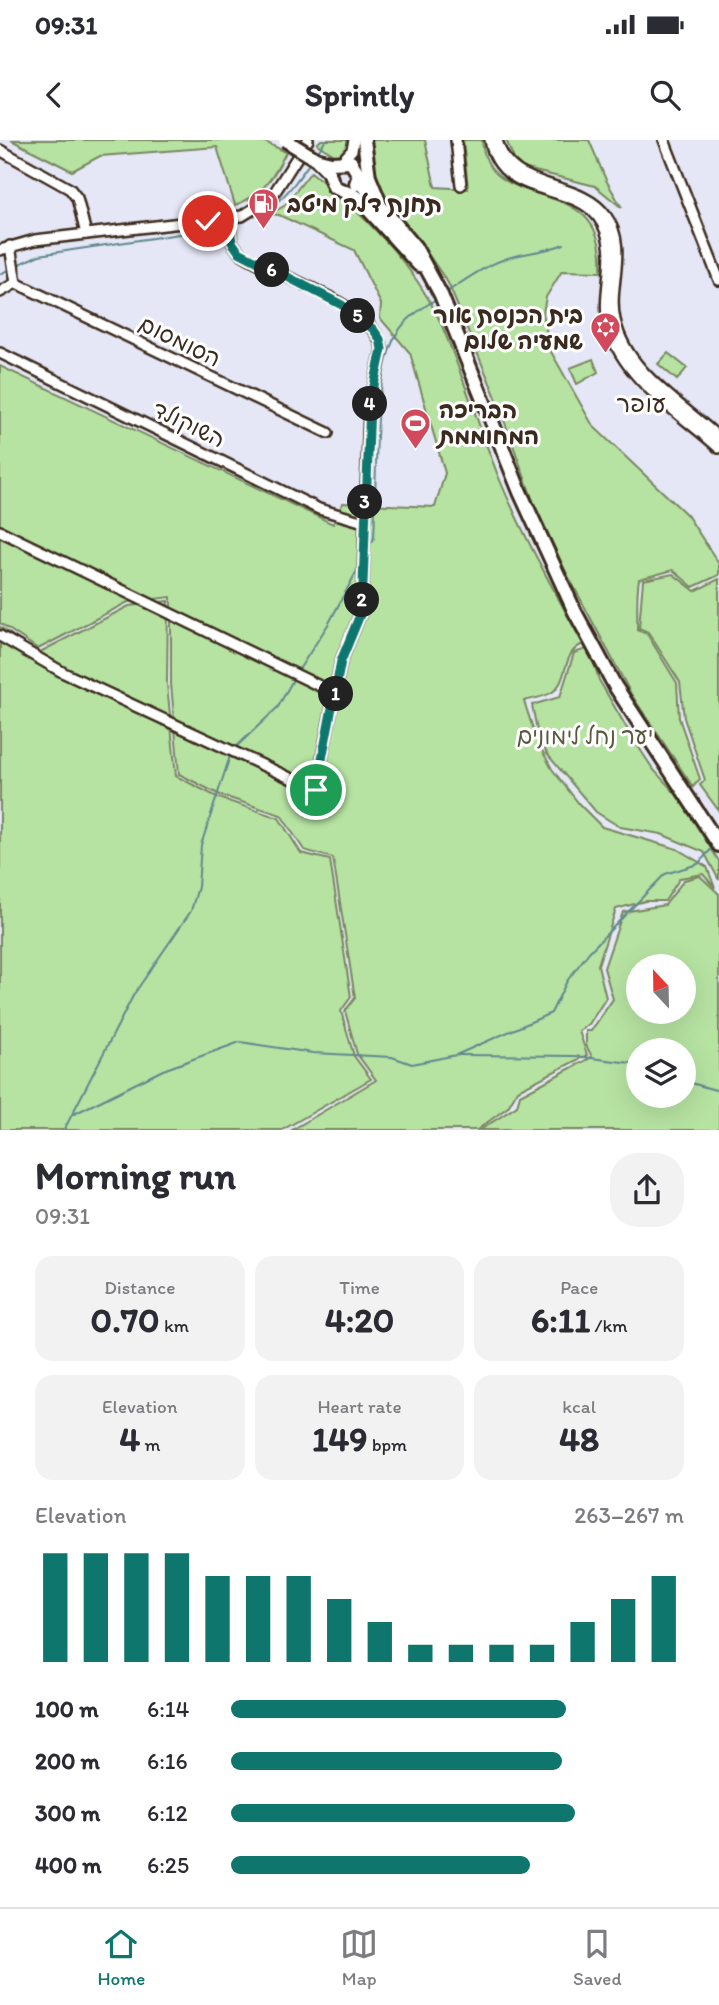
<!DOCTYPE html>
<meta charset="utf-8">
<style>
body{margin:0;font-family:Itim,"Playpen Sans Hebrew",sans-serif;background:#f2f2f3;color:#2b2b33;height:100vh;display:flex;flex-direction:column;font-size:26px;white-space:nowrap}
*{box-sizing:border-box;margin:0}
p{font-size:23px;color:#7c7c81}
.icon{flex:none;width:38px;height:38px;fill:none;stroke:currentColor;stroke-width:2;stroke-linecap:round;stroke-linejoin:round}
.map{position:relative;height:990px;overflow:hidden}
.sheet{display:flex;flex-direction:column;background:#fff;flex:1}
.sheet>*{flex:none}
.needle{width:46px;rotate:338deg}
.controls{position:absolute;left:626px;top:814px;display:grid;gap:14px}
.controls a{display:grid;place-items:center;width:70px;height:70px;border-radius:50%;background:#fff;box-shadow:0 7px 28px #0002;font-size:35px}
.pin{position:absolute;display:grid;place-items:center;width:60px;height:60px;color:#fff;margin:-30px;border:4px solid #fff;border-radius:50%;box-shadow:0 2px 7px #0007}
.km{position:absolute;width:35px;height:35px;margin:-18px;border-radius:50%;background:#222;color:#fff;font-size:19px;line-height:35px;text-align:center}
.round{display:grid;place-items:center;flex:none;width:74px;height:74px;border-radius:28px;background:#f2f2f3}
.head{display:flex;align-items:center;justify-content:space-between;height:119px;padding:0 35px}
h1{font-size:38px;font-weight:800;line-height:52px}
.stats{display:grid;grid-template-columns:repeat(3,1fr);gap:10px;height:119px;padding:7px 35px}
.stats div{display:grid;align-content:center;border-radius:18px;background:#f2f2f3;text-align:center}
.stats b{font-size:35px;font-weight:800}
.stats small{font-size:19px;font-weight:400}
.stats p{font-size:19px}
.chart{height:196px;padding:14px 35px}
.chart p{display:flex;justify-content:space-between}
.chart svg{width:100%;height:126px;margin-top:7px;stroke:#0f766e;stroke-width:6}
ul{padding:0 35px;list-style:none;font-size:23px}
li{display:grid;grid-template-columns:112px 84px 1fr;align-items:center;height:52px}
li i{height:18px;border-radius:9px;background:#0f766e}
.status{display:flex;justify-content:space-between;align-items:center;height:49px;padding:0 35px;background:#fff;direction:ltr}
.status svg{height:19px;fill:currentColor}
header{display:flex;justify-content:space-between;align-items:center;height:91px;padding:0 35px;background:#fff;font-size:32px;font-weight:800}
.dock{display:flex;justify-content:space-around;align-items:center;height:98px;border-top:2px solid #e1e1e2;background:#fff;font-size:19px;color:#7c7c81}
.dock a{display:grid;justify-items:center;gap:4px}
.dock .selected{color:#0f766e}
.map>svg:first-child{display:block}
.green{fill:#b6e3a2;stroke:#788660;stroke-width:2;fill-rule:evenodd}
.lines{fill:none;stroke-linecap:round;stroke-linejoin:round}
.stream{stroke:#61888e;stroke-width:2}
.minor-casing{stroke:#3b2a1e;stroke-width:14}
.highway-casing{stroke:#3b2a1e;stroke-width:18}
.minor{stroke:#fff;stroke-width:9}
.highway{stroke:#fff;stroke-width:12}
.highway-bridge-casing{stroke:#3b2a1e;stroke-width:18;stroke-linecap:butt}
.highway-bridge{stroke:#fff;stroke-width:12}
.route-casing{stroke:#fff;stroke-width:14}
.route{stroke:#0f766e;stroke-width:9}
.labels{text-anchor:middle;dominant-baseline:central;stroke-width:6;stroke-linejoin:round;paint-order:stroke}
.poi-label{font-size:23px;font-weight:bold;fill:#3b2a1e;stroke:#fff;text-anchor:start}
.street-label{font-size:23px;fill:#3b2a1e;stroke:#fff}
.park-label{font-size:23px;fill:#5a583f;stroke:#fff}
.neighbourhood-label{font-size:24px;fill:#3b2a1e;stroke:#fff}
</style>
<div class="status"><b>09:31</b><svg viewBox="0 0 49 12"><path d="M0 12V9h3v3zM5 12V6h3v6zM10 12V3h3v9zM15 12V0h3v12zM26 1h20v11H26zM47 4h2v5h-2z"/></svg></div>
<header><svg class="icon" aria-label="back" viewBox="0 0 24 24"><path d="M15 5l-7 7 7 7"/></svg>Sprintly<svg class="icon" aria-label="search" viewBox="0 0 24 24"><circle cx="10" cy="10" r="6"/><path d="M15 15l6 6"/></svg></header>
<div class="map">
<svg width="719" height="990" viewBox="0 0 719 990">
<rect width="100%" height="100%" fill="#e5e7f6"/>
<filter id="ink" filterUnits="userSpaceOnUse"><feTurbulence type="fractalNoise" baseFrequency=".0143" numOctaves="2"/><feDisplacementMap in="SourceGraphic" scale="14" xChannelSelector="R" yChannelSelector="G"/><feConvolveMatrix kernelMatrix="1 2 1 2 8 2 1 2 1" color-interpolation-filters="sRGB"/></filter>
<g filter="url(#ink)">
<g class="green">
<path d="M11 0H261L286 12C274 37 262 56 235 65L217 7 100 16 72 31Z"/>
<path d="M321 0H349L348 10 339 18 317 4Z"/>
<path d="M369 0H425L435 47 468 49 463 0H482C487 80 608 26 601 132L562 131 546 157 543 173 550 210 593 286 687 375 719 424V435L693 447 673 430 639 439C636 455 638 473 637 490L647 494 677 543 679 578 700 639 693 647 631 554 565 430 535 366 495 255 448 143 417 98 372 47Z"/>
<path d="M506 0H589L606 40 622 68 595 46 523 28 514 19Z"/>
<path d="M311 32C361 72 411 120 439 179 461 229 477 282 497 333 521 392 553 448 583 504 560 514 570 541 551 553 544 557 532 559 524 561L537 601 552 629 580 665 602 687 677 709 707 727 715 748 703 734 680 738 665 761H645L616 769 598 825 606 858 589 884 579 891 587 915 518 950 508 967 477 990H292L376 940 357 914 345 871 355 858 333 718 304 710 281 675 220 655 179 634 171 544V457L128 462 38 509 0 483V226L333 384 343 363 435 367 445 333 410 213 380 178 381 164 354 110 279 75 270 74 284 66Z"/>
<path d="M668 213 687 228 677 240 658 224Z"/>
<path d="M593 219 598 232 577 244 570 228Z"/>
<path d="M673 434 695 451 719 439V671L700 645 705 640 684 578 680 542 648 492 639 488 643 440Z"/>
<path d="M168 461 167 544 176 636 219 658 279 678 301 713 330 720 351 857 341 871 354 916 371 939 282 990H0V487L38 513 129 466Z"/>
<path d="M586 509 591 513 599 540 632 597 653 629 676 654 719 721V740L704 712 661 694 620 687 596 672 547 614 537 590 532 565 560 557 574 513Z"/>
<path d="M700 736 719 754V990H480L517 966 520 955 592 917 586 905V891H591L613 859 604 828 623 772 665 765 684 740ZM639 826H684V872H639ZM639 910H684V956H639Z"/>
</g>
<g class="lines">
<g class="stream">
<path d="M317 13 326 0"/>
<path d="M234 84C277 69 286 56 311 21"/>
<path d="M15 126 39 115 226 87"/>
<path d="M0 134 10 129"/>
<path d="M447 152C468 138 490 122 515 116 532 112 547 111 564 104"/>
<path d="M367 410 374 398C377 345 372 238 396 195 405 179 421 169 436 159"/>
<path d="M298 531 329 483 360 425"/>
<path d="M234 609 278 567 295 536"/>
<path d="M458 915 575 916 639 924"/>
<path d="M684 941 719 951"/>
<path d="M74 974 163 930 240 902 313 913 392 917 412 924 456 915 551 873 567 841 589 812 665 734 698 724 714 706"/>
<path d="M64 990 134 854 191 771 198 747 201 705 231 613"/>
</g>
<defs>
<g id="minor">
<path d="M456 0 461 45"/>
<path d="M490 0C500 59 570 41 598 77 623 110 599 151 609 187 623 240 681 273 719 308"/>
<path d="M497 0C508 53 580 38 606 76 629 108 607 146 615 180 626 233 683 264 719 298"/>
<path d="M664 0 719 140"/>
<path d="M0 10 70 49 77 58 86 94"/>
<path d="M342 21 352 10 354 0"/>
<path d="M228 78 232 102 239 112C274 137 375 163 382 209L369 269 362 470 341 521 313 664"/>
<path d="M0 110 35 100 242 76 271 58 308 0"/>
<path d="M16 143 328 293"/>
<path d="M0 152 16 143 10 106"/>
<path d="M0 213 319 369 364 382"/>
<path d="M0 391 336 554"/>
<path d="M0 496 64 533 316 650"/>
</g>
<g id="highway">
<path d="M364 0 369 37 378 59"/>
<path d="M316 19 328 31 334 47 357 57 419 125"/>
<path d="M319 20 331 23 351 22 359 35 356 44"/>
<path d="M358 39 415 107 441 155 520 352 575 472 615 546 719 705"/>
</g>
</defs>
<use href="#minor" class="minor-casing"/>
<use href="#highway" class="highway-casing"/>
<use href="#minor" class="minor"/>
<use href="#highway" class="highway"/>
<defs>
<path id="highway-bridge" d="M285 0 316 19"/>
</defs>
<use href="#highway-bridge" class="highway-bridge-casing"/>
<use href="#highway-bridge" class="highway-bridge"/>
</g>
</g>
<g class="lines" filter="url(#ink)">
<defs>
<path id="route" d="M208 81 228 78 232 102 239 112 342 165 373 189 380 199 382 209 370 264 362 470 341 521 316 650"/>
</defs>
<use href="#route" class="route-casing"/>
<use href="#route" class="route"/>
</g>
<defs>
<symbol id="fuel-pin" viewBox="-11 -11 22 30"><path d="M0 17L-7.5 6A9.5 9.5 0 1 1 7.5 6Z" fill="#d1495b" stroke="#fff"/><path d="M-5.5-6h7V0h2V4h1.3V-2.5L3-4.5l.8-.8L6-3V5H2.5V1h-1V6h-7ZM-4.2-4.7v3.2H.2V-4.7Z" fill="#fff"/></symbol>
<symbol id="synagogue-pin" viewBox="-11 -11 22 30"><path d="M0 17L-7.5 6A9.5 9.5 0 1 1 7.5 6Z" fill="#d1495b" stroke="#fff"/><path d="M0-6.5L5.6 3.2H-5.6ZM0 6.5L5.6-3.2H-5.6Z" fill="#fff"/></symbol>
<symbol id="stadium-pin" viewBox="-11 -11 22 30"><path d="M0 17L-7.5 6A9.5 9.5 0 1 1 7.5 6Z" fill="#d1495b" stroke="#fff"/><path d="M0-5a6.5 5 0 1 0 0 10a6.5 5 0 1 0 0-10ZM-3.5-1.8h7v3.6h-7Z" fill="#fff"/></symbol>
</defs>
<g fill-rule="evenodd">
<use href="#fuel-pin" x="246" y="46" width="35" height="47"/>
<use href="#synagogue-pin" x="588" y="170" width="35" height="47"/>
<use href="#stadium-pin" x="398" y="266" width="35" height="47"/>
</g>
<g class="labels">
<g class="poi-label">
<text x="287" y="64">תחנת דלק מיטב</text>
<text x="583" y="175" text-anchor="end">בית הכנסת אור<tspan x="583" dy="26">שמעיה שלום</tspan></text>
<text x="439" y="270">הבריכה<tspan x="439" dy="26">המחוממת</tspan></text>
</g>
<g class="street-label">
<text transform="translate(180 201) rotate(26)">הסומסום</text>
<text transform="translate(189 284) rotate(26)">השוקולד</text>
</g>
<g class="park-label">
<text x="585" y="596">יער נחל לימונים</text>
</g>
<g class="neighbourhood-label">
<text x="641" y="263">עופר</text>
</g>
</g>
</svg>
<div class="controls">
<a><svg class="needle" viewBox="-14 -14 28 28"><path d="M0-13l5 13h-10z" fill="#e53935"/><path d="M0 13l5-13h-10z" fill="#7c7c81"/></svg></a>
<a><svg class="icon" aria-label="layers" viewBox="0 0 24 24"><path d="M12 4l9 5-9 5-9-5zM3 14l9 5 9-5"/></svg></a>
</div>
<div class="pin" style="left:316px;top:650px;background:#1e9e55"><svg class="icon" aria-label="arrive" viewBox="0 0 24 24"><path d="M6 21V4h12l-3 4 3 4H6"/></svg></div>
<div class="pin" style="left:208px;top:81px;background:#d93025"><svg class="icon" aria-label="check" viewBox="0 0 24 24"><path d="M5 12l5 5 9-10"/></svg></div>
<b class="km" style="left:336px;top:554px">1</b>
<b class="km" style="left:362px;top:460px">2</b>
<b class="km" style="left:365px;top:362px">3</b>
<b class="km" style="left:370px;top:264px">4</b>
<b class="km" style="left:358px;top:176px">5</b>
<b class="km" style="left:272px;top:130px">6</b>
</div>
<section class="sheet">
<div class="head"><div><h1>Morning run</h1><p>09:31</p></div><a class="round"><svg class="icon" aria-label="share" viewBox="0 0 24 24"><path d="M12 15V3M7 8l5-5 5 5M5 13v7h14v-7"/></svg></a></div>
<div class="stats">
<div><p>Distance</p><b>0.70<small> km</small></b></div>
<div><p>Time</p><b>4:20</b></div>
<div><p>Pace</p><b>6:11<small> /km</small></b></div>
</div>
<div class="stats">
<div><p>Elevation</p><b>4<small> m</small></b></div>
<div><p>Heart rate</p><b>149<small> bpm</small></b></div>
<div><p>kcal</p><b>48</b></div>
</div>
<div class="chart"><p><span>Elevation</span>263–267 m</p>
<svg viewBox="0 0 160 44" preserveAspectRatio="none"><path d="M5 44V6M15 44V6M25 44V6M35 44V6M45 44V14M55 44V14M65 44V14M75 44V22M85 44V30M95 44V38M105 44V38M115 44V38M125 44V38M135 44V30M145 44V22M155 44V14"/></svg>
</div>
<ul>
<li><b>100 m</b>6:14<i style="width:74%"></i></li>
<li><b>200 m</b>6:16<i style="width:73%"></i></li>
<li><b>300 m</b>6:12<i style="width:76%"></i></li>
<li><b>400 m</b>6:25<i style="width:66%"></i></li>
</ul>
</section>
<nav class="dock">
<a class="selected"><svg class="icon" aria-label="home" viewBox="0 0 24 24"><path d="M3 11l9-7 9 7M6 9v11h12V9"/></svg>Home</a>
<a><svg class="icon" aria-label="map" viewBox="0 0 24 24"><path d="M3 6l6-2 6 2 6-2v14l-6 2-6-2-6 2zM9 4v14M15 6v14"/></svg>Map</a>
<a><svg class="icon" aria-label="saved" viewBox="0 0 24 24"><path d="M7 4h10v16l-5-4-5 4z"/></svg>Saved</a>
</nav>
